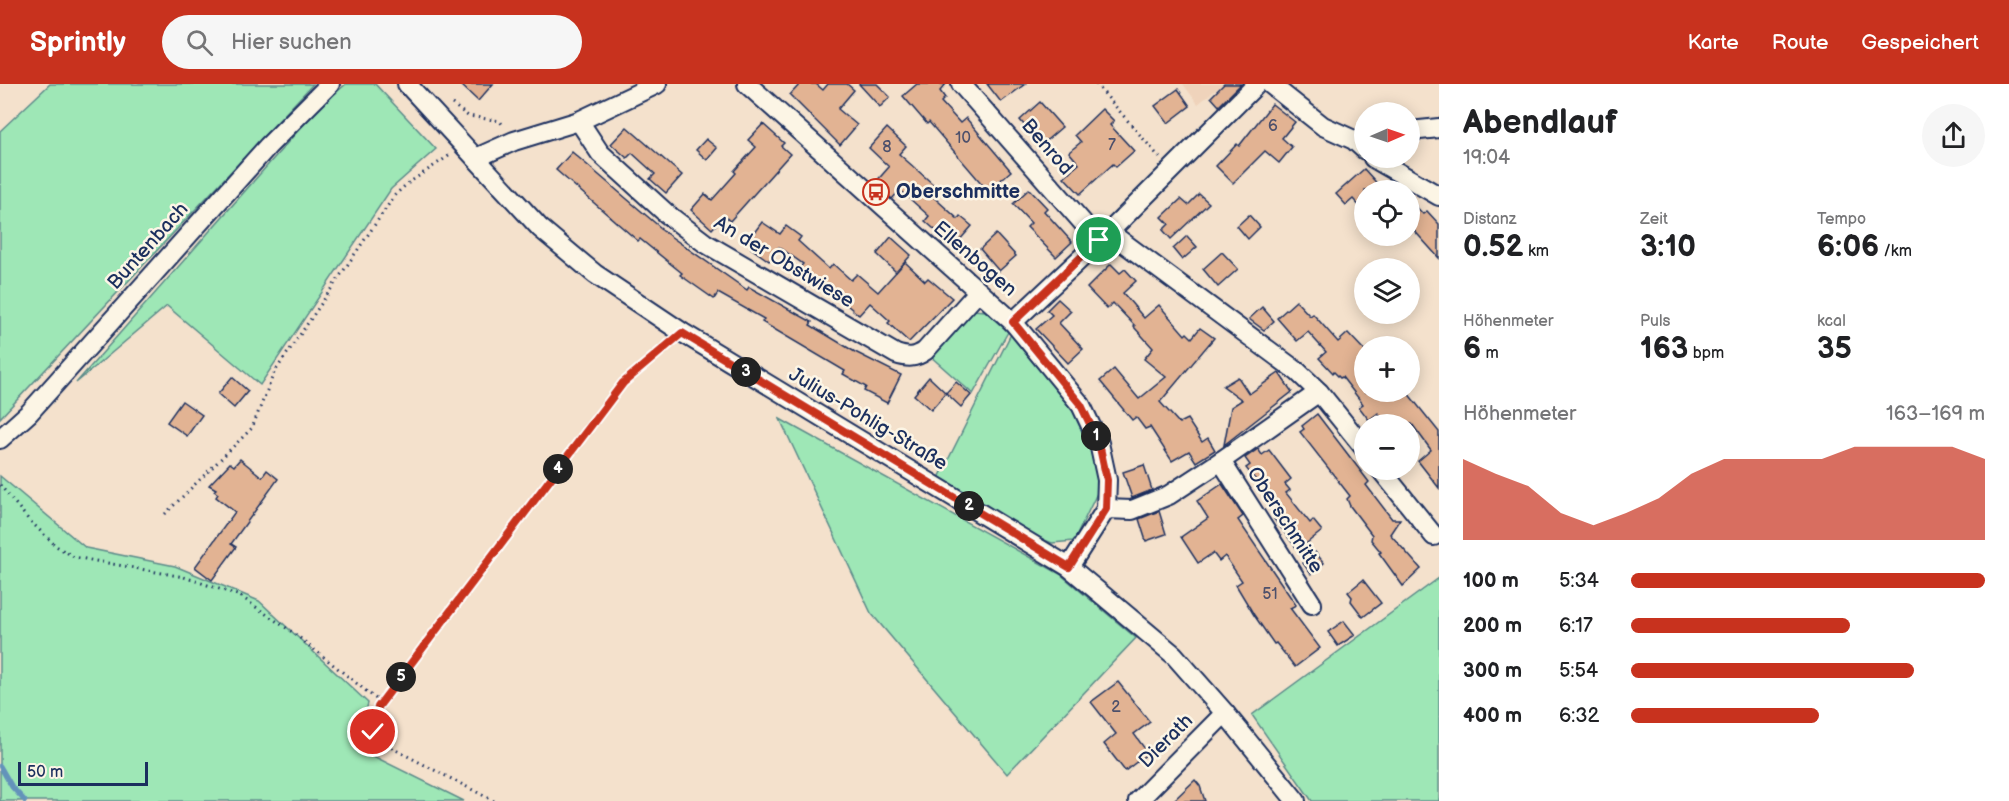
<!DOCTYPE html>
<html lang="de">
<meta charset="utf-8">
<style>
body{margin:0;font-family:"Balsamiq Sans",sans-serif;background:#f6f6f6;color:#202124;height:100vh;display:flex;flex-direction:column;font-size:22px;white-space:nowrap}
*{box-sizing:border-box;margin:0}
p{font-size:20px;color:#757577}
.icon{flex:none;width:33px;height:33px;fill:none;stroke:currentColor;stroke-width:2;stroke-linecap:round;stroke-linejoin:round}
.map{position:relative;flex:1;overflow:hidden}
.panel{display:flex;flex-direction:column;background:#fff;width:570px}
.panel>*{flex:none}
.needle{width:39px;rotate:88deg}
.controls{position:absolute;left:1354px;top:18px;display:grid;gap:12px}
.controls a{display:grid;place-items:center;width:66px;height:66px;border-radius:50%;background:#fff;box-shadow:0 3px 15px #0003;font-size:30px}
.scale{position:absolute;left:18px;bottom:15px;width:130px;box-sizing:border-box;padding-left:6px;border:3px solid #1b2f5e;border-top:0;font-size:16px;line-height:21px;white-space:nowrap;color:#1b2f5e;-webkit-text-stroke:4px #fcf5e5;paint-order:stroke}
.pin{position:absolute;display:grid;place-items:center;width:51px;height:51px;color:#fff;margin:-26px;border:3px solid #fff;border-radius:50%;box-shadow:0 2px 6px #0007}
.km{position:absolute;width:30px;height:30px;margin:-15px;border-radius:50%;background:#222;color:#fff;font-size:16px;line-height:30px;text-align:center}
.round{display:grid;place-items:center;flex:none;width:63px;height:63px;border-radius:32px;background:#f6f6f6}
.overview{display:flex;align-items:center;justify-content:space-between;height:102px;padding:0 24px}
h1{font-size:33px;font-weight:700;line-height:45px}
.metrics{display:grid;grid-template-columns:repeat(3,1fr);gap:9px;height:102px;padding:6px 24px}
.metrics div{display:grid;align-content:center}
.metrics b{font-size:30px;font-weight:700}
.metrics small{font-size:16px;font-weight:400}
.metrics p{font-size:16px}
.chart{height:168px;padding:12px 24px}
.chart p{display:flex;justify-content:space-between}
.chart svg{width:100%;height:108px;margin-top:6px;fill:#c8321e;opacity:.7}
ul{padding:0 24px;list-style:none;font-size:20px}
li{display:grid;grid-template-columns:96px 72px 1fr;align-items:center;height:45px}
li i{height:15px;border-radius:8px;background:#c8321e}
header{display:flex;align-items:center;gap:36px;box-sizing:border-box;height:84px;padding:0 30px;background:#c8321e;color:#fff}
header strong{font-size:28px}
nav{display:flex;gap:33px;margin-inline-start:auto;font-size:21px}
.search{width:420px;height:54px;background:#f6f6f6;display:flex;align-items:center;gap:15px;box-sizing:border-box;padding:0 21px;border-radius:33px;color:#757577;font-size:22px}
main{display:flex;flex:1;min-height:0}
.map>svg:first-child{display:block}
.built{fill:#efd3bb}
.green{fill:#9ee7b6;stroke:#5c8b8a;stroke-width:1.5}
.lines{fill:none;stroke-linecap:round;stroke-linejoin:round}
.stream{stroke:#6493ba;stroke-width:5}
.building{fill:#e2b393;stroke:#1b2f5e;stroke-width:1.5}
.minor-casing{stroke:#1b2f5e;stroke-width:22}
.path{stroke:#1b2f5e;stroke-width:3;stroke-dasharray:1.5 4.5;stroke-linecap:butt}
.minor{stroke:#fcf5e5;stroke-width:18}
.route-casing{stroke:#fff;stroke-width:12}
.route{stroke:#c8321e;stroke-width:8}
.labels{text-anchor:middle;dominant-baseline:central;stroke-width:5;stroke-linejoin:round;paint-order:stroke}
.number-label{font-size:16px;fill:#4d506b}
.street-label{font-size:20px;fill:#1b2f5e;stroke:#fcf5e5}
.poi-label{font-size:20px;font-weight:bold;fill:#1b2f5e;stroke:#fcf5e5;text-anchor:start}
</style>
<header>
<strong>Sprintly</strong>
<div class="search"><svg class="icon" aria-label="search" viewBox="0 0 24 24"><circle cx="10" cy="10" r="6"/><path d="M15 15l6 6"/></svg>Hier suchen</div>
<nav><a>Karte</a><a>Route</a><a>Gespeichert</a></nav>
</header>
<main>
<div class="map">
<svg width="1439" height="717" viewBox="0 0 1439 717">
<rect width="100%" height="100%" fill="#f4e1cc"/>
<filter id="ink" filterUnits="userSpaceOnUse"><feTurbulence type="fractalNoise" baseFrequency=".0167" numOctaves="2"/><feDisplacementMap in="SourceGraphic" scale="12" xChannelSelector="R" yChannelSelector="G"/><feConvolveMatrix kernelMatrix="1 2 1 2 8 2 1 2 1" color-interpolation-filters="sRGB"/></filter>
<g filter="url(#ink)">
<path class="built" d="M1183 0H1223L1198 20Z"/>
<g class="green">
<path d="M50 0H313L0 334V47Z"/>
<path d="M346 0H375L436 65 391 105 260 301 167 222 76 299 318 24Z"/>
<path d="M972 226 985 227 1008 248 973 310 929 271Z"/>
<path d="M1011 250 1076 331 1089 361 1100 403 1074 457 1052 459 1037 453 939 394Z"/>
<path d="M780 335 1060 490 1136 554 1007 690 871 529Z"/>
<path d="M0 392 86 464 175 482 259 517 368 619 357 664 464 717H0Z"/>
<path d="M1439 494V717H1312L1252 631Z"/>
</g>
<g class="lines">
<path class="stream" d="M0 682 12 703 25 717"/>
</g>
<g class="building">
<path d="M460 0H493L478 17Z"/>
<path d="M800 0H816L823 6 828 0H847L854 6 838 25 857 41 840 61 790 11Z"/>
<path d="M859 0H877L890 13 880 23Z"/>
<path d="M917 0H946L940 7 945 14 941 18 960 39 966 34 1011 87 988 107 929 38 927 40 903 12Z"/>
<path d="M987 0H1025L1001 18Z"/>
<path d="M1224 0H1241L1219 22 1211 13Z"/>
<path d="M1178 5 1190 22 1168 39 1155 22Z"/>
<path d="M1040 18 1062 43 1041 61 1020 36Z"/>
<path d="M1272 20 1295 38 1282 54 1292 63 1279 79 1265 67 1233 99 1216 82 1237 60 1239 62Z"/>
<path d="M1102 25 1114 37 1110 41 1134 67 1116 83 1113 80 1080 110 1064 93 1079 80 1069 68 1081 58 1075 51Z"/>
<path d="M763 40 784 59 781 62 790 70 730 137 724 132 712 145 691 126 705 110 712 116 736 89 734 87 756 63 748 56Z"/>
<path d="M627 43 682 91 666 109 650 95 655 90 632 69 627 74 611 60Z"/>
<path d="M887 44 906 62 899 70 934 101 928 108 958 135 960 132 972 142 958 158 946 147 942 152 925 137 929 132 900 106 892 115 875 99 889 83 869 64Z"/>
<path d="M706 55 717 64 707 76 696 66Z"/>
<path d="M572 68 661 144 660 145 747 206 749 203 812 238 810 241 855 268 901 291 887 319 864 307 866 303 843 290 845 287 762 238 764 235 718 209 714 215 680 191 682 189 640 155 638 157 556 86Z"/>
<path d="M1364 85 1383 106H1365V128L1353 115 1346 121 1336 110Z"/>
<path d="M1029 105 1047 124 1044 127 1072 158 1056 173 1027 143 1031 139 1013 120Z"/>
<path d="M1199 110 1209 119 1171 155 1163 146 1169 140 1162 133 1181 115 1188 121Z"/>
<path d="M1410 116 1423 130 1427 127 1439 140V174L1410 142Z"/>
<path d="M1249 131 1260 143 1248 155 1237 142Z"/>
<path d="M762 138 780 150 786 142 801 153 798 157 829 185 833 180 851 196 857 190 878 208 905 178 925 197 928 194 952 214 909 258 888 239 890 237 870 219 859 231 818 197 813 203 796 188 803 180 779 163 769 177 751 164 755 157 750 154Z"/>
<path d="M996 150 1016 172 999 187 980 165Z"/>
<path d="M1187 152 1197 163 1182 176 1173 165Z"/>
<path d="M891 153 911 171 896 188 877 170Z"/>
<path d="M1222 168 1238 185 1218 203 1203 185Z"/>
<path d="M1111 180 1120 189 1125 185 1136 197 1123 209 1144 234 1159 221 1185 251 1187 249 1192 254 1200 244 1214 254 1160 318 1179 339 1187 335 1202 358 1208 354 1215 366 1196 378 1189 367 1172 377 1150 343 1145 345 1136 333 1132 336 1100 297 1114 285 1139 315 1166 293 1144 275 1153 264 1134 243 1135 242 1113 219 1107 225 1087 204Z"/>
<path d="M1058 215 1071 227 1059 239 1083 265 1068 279 1036 245 1052 231 1047 226Z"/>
<path d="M1296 217 1310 232 1313 230 1338 258 1348 249 1365 267V308H1407L1439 348V404L1418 377 1431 366 1412 340H1386L1378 329 1369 336 1359 323 1363 320 1342 293 1340 294 1334 288 1333 289 1319 274 1326 268 1308 248 1297 257 1277 234Z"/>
<path d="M1262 223 1274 237 1264 246 1249 235Z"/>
<path d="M1279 289 1292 308 1224 361 1231 323 1242 316 1223 302 1238 293 1249 310Z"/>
<path d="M232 293 248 307 234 324 218 310Z"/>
<path d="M929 293 946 309 956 298 971 311 961 323 946 309 931 326 914 311Z"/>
<path d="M182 317 202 331 187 352 167 338Z"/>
<path d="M1317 330 1369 398 1366 401 1392 435H1400L1390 450 1421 485 1403 502 1379 469 1381 468 1371 456 1372 451 1350 422 1347 415 1350 412 1300 348 1304 345 1302 342Z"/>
<path d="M1258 365 1262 371 1269 366 1291 395 1285 400 1290 406 1286 409 1310 439 1313 436 1322 447 1298 466 1274 435 1282 429 1246 384 1250 381 1245 374Z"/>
<path d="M240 375 262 393 267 386 278 395 231 460 236 463 212 496 195 483 235 428 216 413 218 410 214 407 216 405 209 401 230 379 234 382Z"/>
<path d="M1144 381 1152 406 1132 414 1123 388Z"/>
<path d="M1222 400 1243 432 1238 436 1296 521 1290 524 1320 564 1295 583 1276 559 1274 560 1254 531 1236 501 1242 497 1225 472 1219 477 1213 469 1198 479 1181 453 1208 434 1197 417Z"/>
<path d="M1159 427 1166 450 1146 457 1139 435Z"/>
<path d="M1315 468 1324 479 1311 490 1303 479Z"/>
<path d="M1363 496 1381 519 1363 533 1351 517 1352 513 1348 508Z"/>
<path d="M1344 537 1355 551 1338 562 1328 548Z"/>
<path d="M1118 598 1150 638 1134 650 1148 669 1125 687 1104 660 1116 650 1091 618Z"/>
<path d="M1195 696 1200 702 1205 717H1173Z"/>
</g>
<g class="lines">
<defs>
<g id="minor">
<path d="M407 0 540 144 595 190 683 249 1069 483 1174 571 1225 629 1296 717"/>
<path d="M747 0 1013 238 1081 321 1099 359 1107 396 1106 425 1069 483"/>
<path d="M961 0 1099 157"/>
<path d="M1270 0 1323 42 1354 56 1365 66"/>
<path d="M579 37 600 69 667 130 705 159 896 270C908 274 915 274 925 267L978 208"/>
<path d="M1410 47 1439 44"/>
<path d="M476 74 514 57 579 37 657 0"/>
<path d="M1373 74 1439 112"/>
<path d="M1109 148 1298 288 1319 308 1365 365"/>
<path d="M1013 238 1109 148 1257 0"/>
<path d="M0 355 29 329 268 62 330 0"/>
<path d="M1381 386 1434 452"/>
<path d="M1106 425 1132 426 1169 411 1221 377"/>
<path d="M1312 520 1221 377 1319 308"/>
<path d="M1138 717 1225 629"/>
</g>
</defs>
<use href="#minor" class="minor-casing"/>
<g class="path">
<path d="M1096 0 1160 74"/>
<path d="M452 20 468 32 500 37 504 43"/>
<path d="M0 401 28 435 56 462 74 473 184 493 240 512 295 550 381 619"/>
<path d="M165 430 252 344 274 289 395 111 407 100 450 71"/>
<path d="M494 717 390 663 373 648 378 623 623 299 670 260"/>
</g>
<use href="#minor" class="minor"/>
</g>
</g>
<g class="lines" filter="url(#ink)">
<defs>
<path id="route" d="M373 648 378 623 623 299 682 249 1069 483 1106 425 1107 396 1099 359 1081 321 1013 238 1099 156"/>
</defs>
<use href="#route" class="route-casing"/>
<use href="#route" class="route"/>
</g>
<defs>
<symbol id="bus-ring" viewBox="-11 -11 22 22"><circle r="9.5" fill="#fcf5e5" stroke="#c8321e" stroke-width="1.5"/><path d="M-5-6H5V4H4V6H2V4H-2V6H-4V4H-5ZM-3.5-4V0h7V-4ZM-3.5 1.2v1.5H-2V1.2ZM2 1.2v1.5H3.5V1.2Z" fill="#c8321e"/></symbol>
</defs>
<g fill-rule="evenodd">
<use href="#bus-ring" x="861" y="93" width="30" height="30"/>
</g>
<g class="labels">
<g class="number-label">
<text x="1273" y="42">6</text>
<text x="963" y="54">10</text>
<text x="1112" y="61">7</text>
<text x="887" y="63">8</text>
<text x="1270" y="510">51</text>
<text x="1116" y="623">2</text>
</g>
<g class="street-label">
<text transform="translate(1047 63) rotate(49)">Benrod</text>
<text transform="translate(148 162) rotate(-48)">Buntenbach</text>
<text transform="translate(975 175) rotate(41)">Ellenbogen</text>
<text transform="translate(784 178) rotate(31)">An der Obstwiese</text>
<text transform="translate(868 335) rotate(31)">Julius-Pohlig-Straße</text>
<text transform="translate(1285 436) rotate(57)">Oberschmitte</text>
<text transform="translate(1166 657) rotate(-45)">Dierath</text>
</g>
<g class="poi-label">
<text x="896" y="108">Oberschmitte</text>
</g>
</g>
</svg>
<div class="controls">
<a><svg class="needle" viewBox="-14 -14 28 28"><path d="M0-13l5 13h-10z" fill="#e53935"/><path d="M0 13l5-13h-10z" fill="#757577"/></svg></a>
<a><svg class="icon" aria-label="locate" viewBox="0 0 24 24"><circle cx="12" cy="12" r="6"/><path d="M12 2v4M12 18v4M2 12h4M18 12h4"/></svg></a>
<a><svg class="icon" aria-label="layers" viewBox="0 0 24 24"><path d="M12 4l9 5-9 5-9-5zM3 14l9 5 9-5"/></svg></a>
<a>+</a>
<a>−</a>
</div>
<div class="scale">50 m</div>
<div class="pin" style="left:1099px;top:156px;background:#1e9e55"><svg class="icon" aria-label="arrive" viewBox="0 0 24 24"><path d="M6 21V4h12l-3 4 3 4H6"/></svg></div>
<div class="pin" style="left:373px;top:648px;background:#d93025"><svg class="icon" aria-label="check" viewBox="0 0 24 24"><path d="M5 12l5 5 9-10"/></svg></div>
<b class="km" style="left:1096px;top:352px">1</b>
<b class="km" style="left:969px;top:422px">2</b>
<b class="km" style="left:746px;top:288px">3</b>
<b class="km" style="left:558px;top:385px">4</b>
<b class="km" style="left:401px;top:593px">5</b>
</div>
<section class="panel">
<div class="overview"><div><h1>Abendlauf</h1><p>19:04</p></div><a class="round"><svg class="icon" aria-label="share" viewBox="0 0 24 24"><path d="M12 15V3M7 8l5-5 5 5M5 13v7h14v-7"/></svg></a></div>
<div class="metrics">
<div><p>Distanz</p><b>0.52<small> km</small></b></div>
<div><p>Zeit</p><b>3:10</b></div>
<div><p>Tempo</p><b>6:06<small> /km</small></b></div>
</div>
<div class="metrics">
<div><p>Höhenmeter</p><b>6<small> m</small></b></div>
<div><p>Puls</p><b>163<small> bpm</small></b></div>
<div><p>kcal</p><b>35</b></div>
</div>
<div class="chart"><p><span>Höhenmeter</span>163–169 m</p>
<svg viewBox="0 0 160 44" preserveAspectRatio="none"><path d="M0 44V11L10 17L20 22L30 33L40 38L50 33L60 27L70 17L80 11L90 11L100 11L110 11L120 6L130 6L140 6L150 6L160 11V44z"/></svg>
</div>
<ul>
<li><b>100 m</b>5:34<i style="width:100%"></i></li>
<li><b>200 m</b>6:17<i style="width:62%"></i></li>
<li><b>300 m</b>5:54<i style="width:80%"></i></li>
<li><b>400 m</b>6:32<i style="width:53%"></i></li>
</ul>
</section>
</main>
